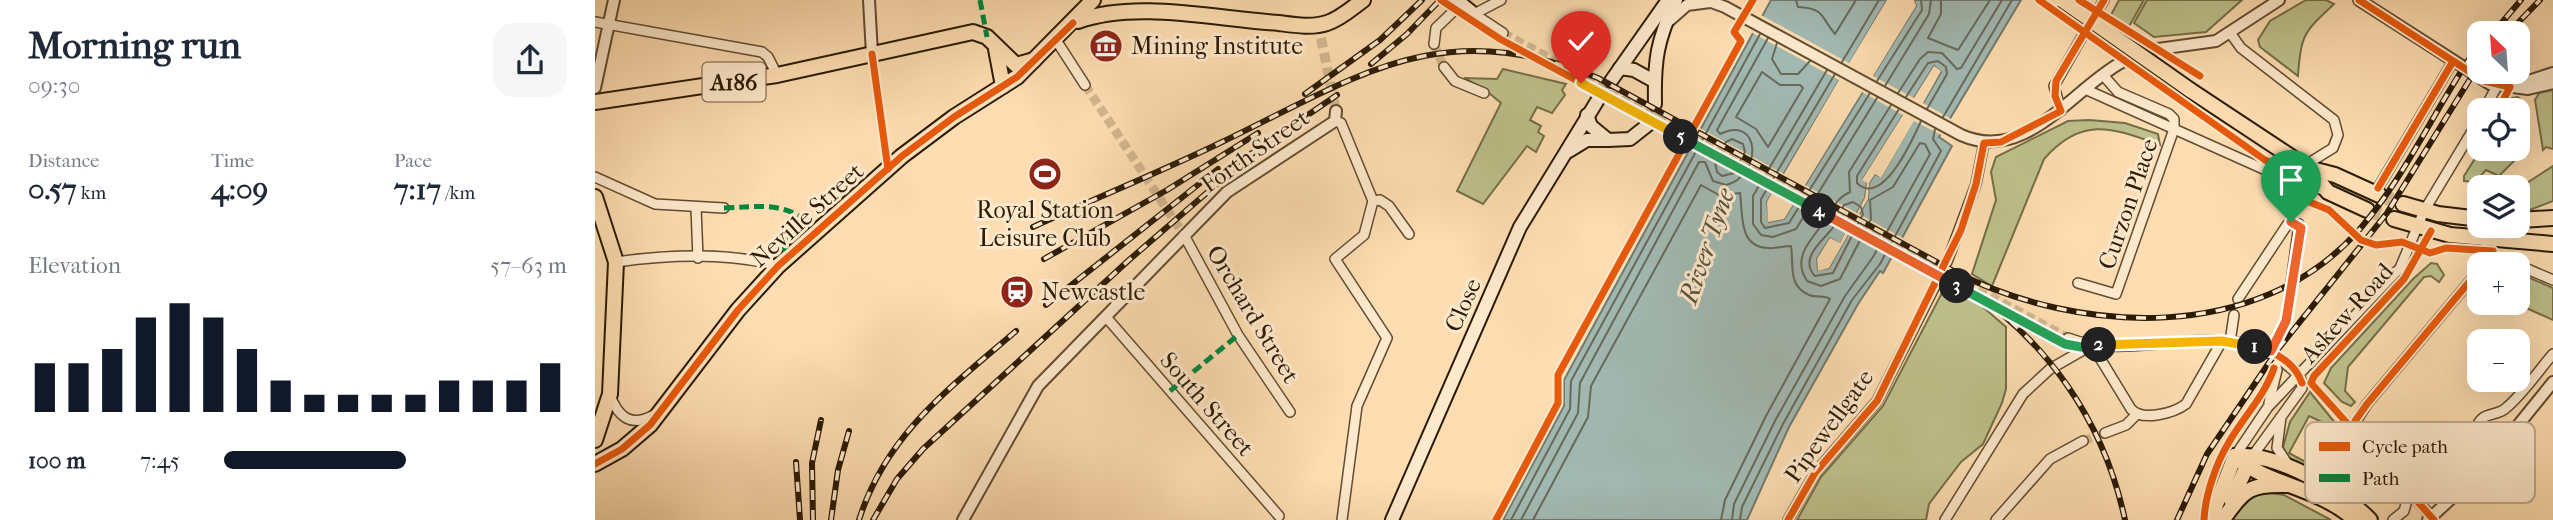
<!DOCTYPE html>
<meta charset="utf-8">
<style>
body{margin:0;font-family:"IM FELL French Canon",serif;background:#f6f6f7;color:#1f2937;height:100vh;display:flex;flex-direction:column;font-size:26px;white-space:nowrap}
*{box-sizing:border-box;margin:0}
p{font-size:23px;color:#747a83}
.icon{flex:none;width:38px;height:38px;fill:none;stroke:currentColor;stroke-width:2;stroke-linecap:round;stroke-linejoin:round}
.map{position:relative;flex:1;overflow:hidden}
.panel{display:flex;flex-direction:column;background:#fff;width:595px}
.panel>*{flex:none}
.needle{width:46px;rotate:335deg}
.fabs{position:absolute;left:1872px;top:21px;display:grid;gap:14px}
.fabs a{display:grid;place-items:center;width:63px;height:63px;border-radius:14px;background:#fff;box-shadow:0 7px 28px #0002;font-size:35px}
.pin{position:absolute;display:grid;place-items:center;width:60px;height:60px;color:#fff;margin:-72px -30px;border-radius:50% 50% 50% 0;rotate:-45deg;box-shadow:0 0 7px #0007}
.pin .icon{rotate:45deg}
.km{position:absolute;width:35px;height:35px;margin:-18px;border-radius:50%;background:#222;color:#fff;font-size:19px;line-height:35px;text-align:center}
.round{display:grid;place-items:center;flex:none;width:74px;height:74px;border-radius:21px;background:#f6f6f7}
.overview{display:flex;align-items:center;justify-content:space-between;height:119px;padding:0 28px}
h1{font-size:38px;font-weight:800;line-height:52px}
.metrics{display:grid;grid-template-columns:repeat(3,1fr);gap:10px;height:119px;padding:7px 28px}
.metrics div{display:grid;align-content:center}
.metrics b{font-size:30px;font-weight:800}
.metrics small{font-size:19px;font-weight:400}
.metrics p{font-size:19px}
.chart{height:196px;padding:14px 28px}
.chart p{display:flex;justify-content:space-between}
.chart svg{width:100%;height:126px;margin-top:7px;stroke:#111827;stroke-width:6}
ul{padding:0 28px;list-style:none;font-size:23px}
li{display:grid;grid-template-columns:112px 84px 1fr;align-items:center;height:52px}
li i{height:18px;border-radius:9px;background:#111827}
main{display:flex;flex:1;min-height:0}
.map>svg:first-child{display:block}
.green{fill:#bec18c;stroke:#746e48;stroke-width:2}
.water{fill:#a2bab4;stroke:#727a6e;stroke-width:2;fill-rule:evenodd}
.pier{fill:#fdddb1;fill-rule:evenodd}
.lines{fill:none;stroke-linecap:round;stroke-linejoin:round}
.shore{stroke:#666a5c;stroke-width:2}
.minor-tunnel{stroke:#d3b68f;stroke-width:9;stroke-dasharray:9 4.5;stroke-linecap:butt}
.tertiary-tunnel{stroke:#d3b68f;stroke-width:10;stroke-dasharray:10 5;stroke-linecap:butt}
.secondary-tunnel{stroke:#d3b68f;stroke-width:12;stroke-dasharray:12 6;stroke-linecap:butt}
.trunk-tunnel{stroke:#d3b68f;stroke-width:14;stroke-dasharray:14 7;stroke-linecap:butt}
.minor-casing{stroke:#604c30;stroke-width:12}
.tertiary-casing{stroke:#604c30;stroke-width:14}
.secondary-casing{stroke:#2b1b05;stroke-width:16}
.primary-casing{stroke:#2b1b05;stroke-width:18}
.trunk-casing{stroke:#2b1b05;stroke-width:18}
.minor{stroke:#fee9cc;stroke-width:9}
.tertiary{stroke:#fee9cc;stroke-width:10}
.secondary{stroke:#fee9cc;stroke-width:12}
.primary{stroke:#fdddb1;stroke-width:14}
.trunk{stroke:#fdddb1;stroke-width:14}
.rail-casing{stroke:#2b1b05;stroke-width:6}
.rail{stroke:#fee9cc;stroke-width:3.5;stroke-dasharray:10;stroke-linecap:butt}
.trunk-bridge-casing{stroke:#2b1b05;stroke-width:18;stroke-linecap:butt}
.trunk-bridge{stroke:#fdddb1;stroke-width:14}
.quiet{stroke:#00873e;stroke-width:5;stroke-dasharray:10 5;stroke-linecap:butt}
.cycleway-casing{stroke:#fee9cc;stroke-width:11}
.cycleway{stroke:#e8590c;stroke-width:7}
.split-1-casing{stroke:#fff;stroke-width:14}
.split-2-casing{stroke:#fff;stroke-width:14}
.split-3-casing{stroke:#fff;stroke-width:14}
.split-4-casing{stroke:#fff;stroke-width:14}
.split-5-casing{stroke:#fff;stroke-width:14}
.split-6-casing{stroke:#fff;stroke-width:14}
.split-1{stroke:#f0652b;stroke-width:9}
.split-2{stroke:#f5b400;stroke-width:9}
.split-3{stroke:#22a559;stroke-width:9}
.split-4{stroke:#f0652b;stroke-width:9}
.split-5{stroke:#22a559;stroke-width:9}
.split-6{stroke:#f5b400;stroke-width:9}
.labels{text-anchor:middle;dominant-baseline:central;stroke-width:6;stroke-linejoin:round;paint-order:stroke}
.shield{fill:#fee9cc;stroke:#6a5941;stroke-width:2}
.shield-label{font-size:23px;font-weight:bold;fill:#2b1b05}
.poi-label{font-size:24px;fill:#2b1b05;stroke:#fee9cc;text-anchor:start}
.street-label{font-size:24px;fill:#2b1b05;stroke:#fee9cc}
.water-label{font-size:26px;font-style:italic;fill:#555342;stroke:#fee9cc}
.key{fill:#fee9cc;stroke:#bfab90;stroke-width:2}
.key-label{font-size:19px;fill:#2b1b05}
</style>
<main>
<section class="panel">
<div class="overview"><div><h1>Morning run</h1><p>09:30</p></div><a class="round"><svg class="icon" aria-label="share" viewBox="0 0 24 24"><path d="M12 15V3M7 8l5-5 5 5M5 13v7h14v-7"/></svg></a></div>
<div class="metrics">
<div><p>Distance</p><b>0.57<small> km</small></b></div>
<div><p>Time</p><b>4:09</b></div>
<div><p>Pace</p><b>7:17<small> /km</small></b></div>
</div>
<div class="chart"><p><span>Elevation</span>57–63 m</p>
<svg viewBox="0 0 160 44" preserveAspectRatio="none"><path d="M5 44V27M15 44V27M25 44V22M35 44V11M45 44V6M55 44V11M65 44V22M75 44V33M85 44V38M95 44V38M105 44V38M115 44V38M125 44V33M135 44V33M145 44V33M155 44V27"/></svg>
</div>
<ul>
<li><b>100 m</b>7:45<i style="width:53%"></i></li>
</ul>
</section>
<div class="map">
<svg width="1958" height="520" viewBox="0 0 1958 520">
<rect width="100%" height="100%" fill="#fdddb1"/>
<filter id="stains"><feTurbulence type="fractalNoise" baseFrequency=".00286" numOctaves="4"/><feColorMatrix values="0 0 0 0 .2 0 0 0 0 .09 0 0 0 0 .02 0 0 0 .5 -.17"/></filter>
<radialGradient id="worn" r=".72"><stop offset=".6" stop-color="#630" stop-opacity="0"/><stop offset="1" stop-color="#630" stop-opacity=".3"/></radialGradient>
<g class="green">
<path d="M1524 0H1549L1533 28 1516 15Z"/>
<path d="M1552 0H1647L1611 32 1559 37 1539 23Z"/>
<path d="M1711 0H1731L1739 4C1709 32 1706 34 1703 76L1665 47 1663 40 1675 21Z"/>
<path d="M908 69 971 84 967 90 970 95 957 113 942 107 935 120 946 126 943 132 949 136 941 152 932 146 888 204 862 191 906 103 888 88 869 78 902 79Z"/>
<path d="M1958 90V149L1951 147 1948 150 1940 100 1944 93Z"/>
<path d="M1923 97 1928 102 1933 147 1904 176 1891 170 1880 182 1869 181V176L1886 149H1923V110H1910L1917 98Z"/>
<path d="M1494 120 1530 123 1563 134 1565 145C1518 128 1487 115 1449 159L1397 286 1377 274 1401 200 1396 172 1401 157 1473 121Z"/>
<path d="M1958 166V201L1932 211H1923L1924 188Z"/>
<path d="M1836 263 1842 264 1849 275 1844 282 1836 276 1829 277 1753 367 1750 391 1760 402 1756 406 1747 402 1729 383 1736 368 1818 279Z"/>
<path d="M1923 273 1958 288V320L1920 303H1923Z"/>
<path d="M1351 285 1381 301 1411 327V389L1407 403 1388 444 1366 462 1334 504 1331 520H1202L1226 477 1288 406Z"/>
<path d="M1715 392 1758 445 1751 454 1732 442 1740 428 1714 416 1694 453 1718 466 1717 470 1693 458 1688 447 1695 422Z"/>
<path d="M1670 492 1689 495 1736 520H1637C1644 502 1652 497 1670 492Z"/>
</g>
<path class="water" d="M1176 0H1292L1172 202 1174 222 1189 219 1321 6 1319 0H1426L1344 137 1357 146 1288 273 1285 271 1263 304 1194 427 1152 520H908L969 406V380ZM1339 66 1346 72 1286 177 1280 174 1274 183 1273 199 1234 268 1223 270 1222 259 1235 238 1245 244 1270 198 1272 182 1268 179Z"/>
<path class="pier" d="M1292 0H1295L1176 203V218L1187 216 1317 5 1316 0H1319L1321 6 1278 76 1319 98 1339 66 1346 71 1328 103 1358 120 1348 136 1319 121 1286 178 1280 174 1274 183 1273 199 1264 214 1310 239 1299 257 1254 233 1234 268 1223 271 1222 259 1235 238 1245 243 1251 231 1199 203 1189 219 1173 222 1172 202 1178 191 1092 145 1101 126 1189 174 1244 80 1154 31 1164 14 1254 63ZM1340 71 1285 172 1279 170 1273 179ZM1267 92 1308 115 1267 180 1272 183 1270 198 1262 213 1210 185Z"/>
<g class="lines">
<g class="shore">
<path d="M1201 0 1203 7C1230 8 1226 18 1240 34L1261 0"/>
<path d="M1346 0V14L1333 38 1363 50 1395 0"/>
<path d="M1182 43 1177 59 1186 74H1203L1215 61"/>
<path d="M1247 62 1284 0"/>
<path d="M1232 70 1158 196V224L1166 235 1178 237 1201 229 1282 98"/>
<path d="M1167 72 1185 85H1205L1208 88 1173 147 1161 129 1141 117Z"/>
<path d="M1240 74 1166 199V222L1170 228 1194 223 1275 93"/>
<path d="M1282 81 1327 10 1326 0"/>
<path d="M1290 86 1334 14 1336 0"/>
<path d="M1303 93 1325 59 1333 52 1347 53 1362 69 1366 68 1407 0"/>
<path d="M1311 97 1333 63 1343 61 1351 67 1352 74 1332 109"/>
<path d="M1304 109 1262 176V183C1287 208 1317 141 1326 121"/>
<path d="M1348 117 1417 0"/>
<path d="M1137 139 1148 144 1150 152 1139 173 1127 176 1122 172 1120 162 1131 142Z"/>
<path d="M1258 202 1266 207 1268 214 1238 273 1220 276C1204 259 1226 242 1236 230 1241 225 1245 212 1249 205Z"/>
<path d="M916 520 975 409 976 381 1165 34"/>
<path d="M926 520 983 413 985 383 1104 162H1110L1118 181 1131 185C1167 176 1167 114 1125 134L1122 130 1173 38"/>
<path d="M938 520 993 417 996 386 1106 185 1124 195 1145 193C1148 214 1143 247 1173 248 1181 249 1189 246 1196 246 1199 263 1192 286 1214 295 1222 298 1229 295 1235 299L1171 416 1130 500 1126 520"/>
<path d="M1137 520 1139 504 1181 419 1250 296 1278 257 1335 154 1330 144 1325 143 1298 187 1275 200 1276 219 1245 279 1226 286 1212 281C1196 257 1217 239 1230 221 1238 209 1240 199 1255 192L1254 172 1296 105"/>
<path d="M1145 520 1147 507 1188 424 1257 300 1285 264 1346 151 1338 139 1340 129"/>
</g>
<g class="minor-tunnel">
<path d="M908 33 1473 338"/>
<path d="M839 44 849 67"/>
<path d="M490 85 589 235"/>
<path d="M1488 441 1510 433"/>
</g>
<g class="tertiary-tunnel">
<path d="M726 38 741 111"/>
<path d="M1527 62 1563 49"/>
</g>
<g class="secondary-tunnel">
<path d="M1004 98 1016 81"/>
<path d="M1054 124 1060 104"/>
</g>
<g class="trunk-tunnel">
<path d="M1784 195 1808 204"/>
<path d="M1772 210 1799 219"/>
</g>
<defs>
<g id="minor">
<path d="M906 0 879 14 908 33"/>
<path d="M1503 10 1509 0"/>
<path d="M0 22 167 52 173 57 182 75"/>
<path d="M1636 34 1646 48 1739 120 1743 135 1738 148 1709 166"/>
<path d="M461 40 490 85"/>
<path d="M839 44 841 28 866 4"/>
<path d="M849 67 860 81 889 93"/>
<path d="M1492 90 1684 176 1731 191"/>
<path d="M1889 110 1902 86"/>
<path d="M1466 111 1459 86 1488 35"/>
<path d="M740 121 746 123 778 201 785 200 794 206 814 234"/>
<path d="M0 177 60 204 129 208"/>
<path d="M1783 188 1857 63"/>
<path d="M101 208 103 258"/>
<path d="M589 235 643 335 695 412"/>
<path d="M21 262C72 255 133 252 183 266"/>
<path d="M1352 262 1381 184 1389 143"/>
<path d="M1890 264 1903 259 1920 264"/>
<path d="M1923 265 1958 280"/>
<path d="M1483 283 1521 294 1579 129V119L1574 114 1523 92 1508 75"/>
<path d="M1643 299 1692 225 1704 224 1691 321 1676 351"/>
<path d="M511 317 684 516"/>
<path d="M1473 338C1543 365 1633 312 1693 366 1701 373 1708 377 1707 388L1659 454"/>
<path d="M1635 342 1639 315"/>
<path d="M1497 345 1536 409C1547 422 1579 413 1591 404L1627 341"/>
<path d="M15 395C23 417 36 428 59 415"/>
<path d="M1674 403 1682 370 1677 353"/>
<path d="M1686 417 1682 448 1694 466"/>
<path d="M1510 433 1531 425 1541 415"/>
<path d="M1900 455C1893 448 1880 440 1882 429 1884 411 1902 417 1911 408 1929 393 1943 371 1958 354"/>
<path d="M1640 456 1673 407 1805 268 1829 211 1885 118"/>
<path d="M1838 518 1763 436 1760 423 1772 404 1885 269"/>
<path d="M747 520 762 406 792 338 740 259 769 235 778 201"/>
<path d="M1193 520 1220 473 1282 401 1343 280"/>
<path d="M1350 520 1428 394 1455 369 1497 345"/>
<path d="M1401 520 1455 459 1488 441"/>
<path d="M1798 520 1809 511 1814 493"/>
</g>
<g id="tertiary">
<path d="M274 0 277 54"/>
<path d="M1111 0 1130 7 1366 135C1431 164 1477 89 1527 62"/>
<path d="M1764 0 1895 84 1933 89 1958 83"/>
<path d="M1075 20 1092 5 1115 2"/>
<path d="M1563 49 1621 41 1684 0"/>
<path d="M1915 87 1958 73"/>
<path d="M0 88 19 0"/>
<path d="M368 520 443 386 632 192 740 121 741 111"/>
<path d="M1833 520 1886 471 1958 382"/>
</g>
<g id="secondary">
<path d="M862 0 879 14"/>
<path d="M1025 68 1039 70 1057 80"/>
<path d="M1016 81 1073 0"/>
<path d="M1060 104C1059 60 1062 40 1081 0"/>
<path d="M992 115 996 126 1013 140 1035 139 1054 124"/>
<path d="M974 151 992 140H1012"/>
<path d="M797 520 925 227 1004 98"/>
</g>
<g id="primary">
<path d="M483 21C542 0 620 19 684 23 699 25 717 28 732 23 745 19 757 8 768 0"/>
<path d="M401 49 408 86"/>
<path d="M0 102 182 75 378 32 392 37 421 65 439 60"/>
<path d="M0 197 21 262 15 394 0 440"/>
<path d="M0 464 27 449 55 425 143 310 183 266 307 156 359 117 422 77 498 0"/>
</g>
<g id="trunk">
<path d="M1595 90 1713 168 1733 192 1772 210"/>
<path d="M1713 168 1740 175 1784 195"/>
<path d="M1808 204 1843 214 1885 219"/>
<path d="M1799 219 1855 235 1958 244"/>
<path d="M1923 220 1958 218"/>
<path d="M1640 456C1682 452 1746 490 1775 520"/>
<path d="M1640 456C1670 485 1725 487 1760 520"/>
<path d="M1636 500 1656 458"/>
<path d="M1629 518C1650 489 1655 484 1691 485"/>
<path d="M1615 520 1640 456"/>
</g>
</defs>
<use href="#minor" class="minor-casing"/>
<use href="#tertiary" class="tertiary-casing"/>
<use href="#secondary" class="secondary-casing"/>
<use href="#primary" class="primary-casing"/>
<use href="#trunk" class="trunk-casing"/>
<use href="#minor" class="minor"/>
<use href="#tertiary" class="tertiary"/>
<use href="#secondary" class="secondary"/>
<use href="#primary" class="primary"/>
<use href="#trunk" class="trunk"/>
<defs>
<g id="rail">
<path d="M1898 33 1926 0"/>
<path d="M1913 33 1945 0"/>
<path d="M776 64 812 34 845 0"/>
<path d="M710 94 785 40 827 0"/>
<path d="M653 156 742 95"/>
<path d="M438 227C501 198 565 172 627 142 766 75 846 14 1003 78L1360 272C1485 335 1663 344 1764 230 1813 174 1842 103 1885 43"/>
<path d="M449 259 572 190 663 133"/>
<path d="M1368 285C1452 340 1509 421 1530 520"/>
<path d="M451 305 623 169"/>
<path d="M201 462 205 520"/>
<path d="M218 520 217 463 226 420"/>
<path d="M236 520 243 470 254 431"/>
<path d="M264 520C291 434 355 388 421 331"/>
<path d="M278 520 302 479 328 449 534 260 659 152"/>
<path d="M1582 520 1612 454 1684 348 1792 213 1885 63"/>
</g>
</defs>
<use href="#rail" class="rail-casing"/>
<use href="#rail" class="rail"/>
<defs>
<path id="trunk-bridge" d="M1467 0 1595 90"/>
</defs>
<use href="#trunk-bridge" class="trunk-bridge-casing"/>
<use href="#trunk-bridge" class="trunk-bridge"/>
<g class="quiet">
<path d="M385 0 392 37"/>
<path d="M129 208C162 207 186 201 213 222L186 245 195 255"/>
<path d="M575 391 643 335"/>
</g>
<defs>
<g id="cycleway">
<path d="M846 0 905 39 1470 344 1486 347C1511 344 1536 344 1561 344 1604 342 1688 332 1707 383"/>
<path d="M1444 0 1670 160 1689 168 1698 178 1690 192 1734 210 1766 240 1781 245 1807 242 1835 253 1851 248 1898 251"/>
<path d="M1484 0 1605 76"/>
<path d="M1764 0 1889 81 1915 87 1903 110"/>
<path d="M277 54 293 169"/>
<path d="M1783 188 1857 63"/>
<path d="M1836 231 1809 279 1719 376 1716 383 1839 520"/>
<path d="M1760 428V421L1772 404 1885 269"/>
<path d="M0 464 27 449 55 425 143 310 183 266 307 156 359 117 422 77 478 23"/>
<path d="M901 520 963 403V375L1146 41 1139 32 1158 0"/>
<path d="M1193 520 1220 473 1282 401 1366 230 1381 184 1389 143 1406 142 1466 111 1460 96 1461 81 1509 0"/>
<path d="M1609 520C1610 496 1621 463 1634 442 1649 416 1669 397 1679 368"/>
</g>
</defs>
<use href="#cycleway" class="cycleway-casing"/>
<use href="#cycleway" class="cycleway"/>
</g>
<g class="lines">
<defs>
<path id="split-1" d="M1660 347 1676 351 1691 321 1706 228 1696 222"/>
<path id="split-2" d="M1504 345 1627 341 1660 347"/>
<path id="split-3" d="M1362 286 1470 344 1486 347 1504 345"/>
<path id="split-4" d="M1224 211 1362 286"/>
<path id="split-5" d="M1086 137 1224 211"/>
<path id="split-6" d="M986 83 1086 137"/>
</defs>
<use href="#split-1" class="split-1-casing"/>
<use href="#split-2" class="split-2-casing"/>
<use href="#split-3" class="split-3-casing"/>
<use href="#split-4" class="split-4-casing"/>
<use href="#split-5" class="split-5-casing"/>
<use href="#split-6" class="split-6-casing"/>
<use href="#split-1" class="split-1"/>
<use href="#split-2" class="split-2"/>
<use href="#split-3" class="split-3"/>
<use href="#split-4" class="split-4"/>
<use href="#split-5" class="split-5"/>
<use href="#split-6" class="split-6"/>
</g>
<defs>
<symbol id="museum-disc" viewBox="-11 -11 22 22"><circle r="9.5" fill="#8f2418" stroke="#fee9cc"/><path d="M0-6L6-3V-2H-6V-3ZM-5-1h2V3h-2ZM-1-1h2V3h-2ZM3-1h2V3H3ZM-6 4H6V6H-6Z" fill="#fff"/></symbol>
<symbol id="stadium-disc" viewBox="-11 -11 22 22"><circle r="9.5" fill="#8f2418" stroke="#fee9cc"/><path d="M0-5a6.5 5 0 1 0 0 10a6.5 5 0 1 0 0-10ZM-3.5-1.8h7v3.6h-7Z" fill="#fff"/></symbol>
<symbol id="station-disc" viewBox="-11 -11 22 22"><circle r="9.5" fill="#8f2418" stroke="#fee9cc"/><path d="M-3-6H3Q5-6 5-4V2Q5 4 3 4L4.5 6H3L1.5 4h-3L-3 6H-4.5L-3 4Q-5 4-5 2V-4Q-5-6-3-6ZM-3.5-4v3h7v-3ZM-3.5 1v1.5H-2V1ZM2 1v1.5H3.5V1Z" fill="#fff"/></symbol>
</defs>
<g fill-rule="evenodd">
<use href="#museum-disc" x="492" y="27" width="38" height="38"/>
<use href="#stadium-disc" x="431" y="155" width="38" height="38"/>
<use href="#station-disc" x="403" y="273" width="38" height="38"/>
</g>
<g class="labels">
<rect class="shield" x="107.5" y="62.5" width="63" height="39" rx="5"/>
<g class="shield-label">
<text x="139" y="82">A186</text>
</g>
<g class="poi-label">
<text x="536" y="46">Mining Institute</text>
<text x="450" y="210" text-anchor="middle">Royal Station<tspan x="450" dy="28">Leisure Club</tspan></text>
<text x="446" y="292">Newcastle</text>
</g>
<g class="street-label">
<text transform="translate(660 151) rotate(-35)">Forth Street</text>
<text transform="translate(1533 204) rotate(-71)">Curzon Place</text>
<text transform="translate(212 215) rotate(-42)">Neville Street</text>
<text transform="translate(868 305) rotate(-66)">Close</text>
<text transform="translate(1752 313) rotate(-48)">Askew Road</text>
<text transform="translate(658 314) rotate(59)">Orchard Street</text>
<text transform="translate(612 404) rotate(49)">South Street</text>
<text transform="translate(1234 426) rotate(-54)">Pipewellgate</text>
</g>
<g class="water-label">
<text transform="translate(1112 246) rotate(-71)">River Tyne</text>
</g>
</g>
<rect x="1710" y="422" width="230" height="81" rx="10" class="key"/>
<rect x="1724" y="442" width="31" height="9" fill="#e8590c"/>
<rect x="1724" y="474" width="31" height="8" fill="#00873e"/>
<g class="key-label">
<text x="1767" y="453">Cycle path</text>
<text x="1767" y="485">Path</text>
</g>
<rect width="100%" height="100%" filter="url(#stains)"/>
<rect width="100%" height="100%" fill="url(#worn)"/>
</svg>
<div class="fabs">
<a><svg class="needle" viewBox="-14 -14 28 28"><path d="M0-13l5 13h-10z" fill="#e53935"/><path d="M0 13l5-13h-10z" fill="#747a83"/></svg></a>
<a><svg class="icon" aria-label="locate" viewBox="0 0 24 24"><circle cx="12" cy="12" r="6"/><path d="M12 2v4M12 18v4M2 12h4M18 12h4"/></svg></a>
<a><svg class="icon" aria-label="layers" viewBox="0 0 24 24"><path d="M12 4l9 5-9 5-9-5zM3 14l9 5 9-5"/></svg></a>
<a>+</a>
<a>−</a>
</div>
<div class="pin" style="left:1696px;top:222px;background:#1e9e55"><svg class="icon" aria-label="arrive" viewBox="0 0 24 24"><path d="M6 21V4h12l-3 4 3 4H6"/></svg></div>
<div class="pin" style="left:986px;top:83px;background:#d93025"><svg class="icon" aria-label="check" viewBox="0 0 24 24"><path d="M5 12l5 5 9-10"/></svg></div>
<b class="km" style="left:1660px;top:347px">1</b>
<b class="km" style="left:1504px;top:345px">2</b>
<b class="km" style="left:1362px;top:286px">3</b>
<b class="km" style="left:1224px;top:211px">4</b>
<b class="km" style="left:1086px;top:137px">5</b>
</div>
</main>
